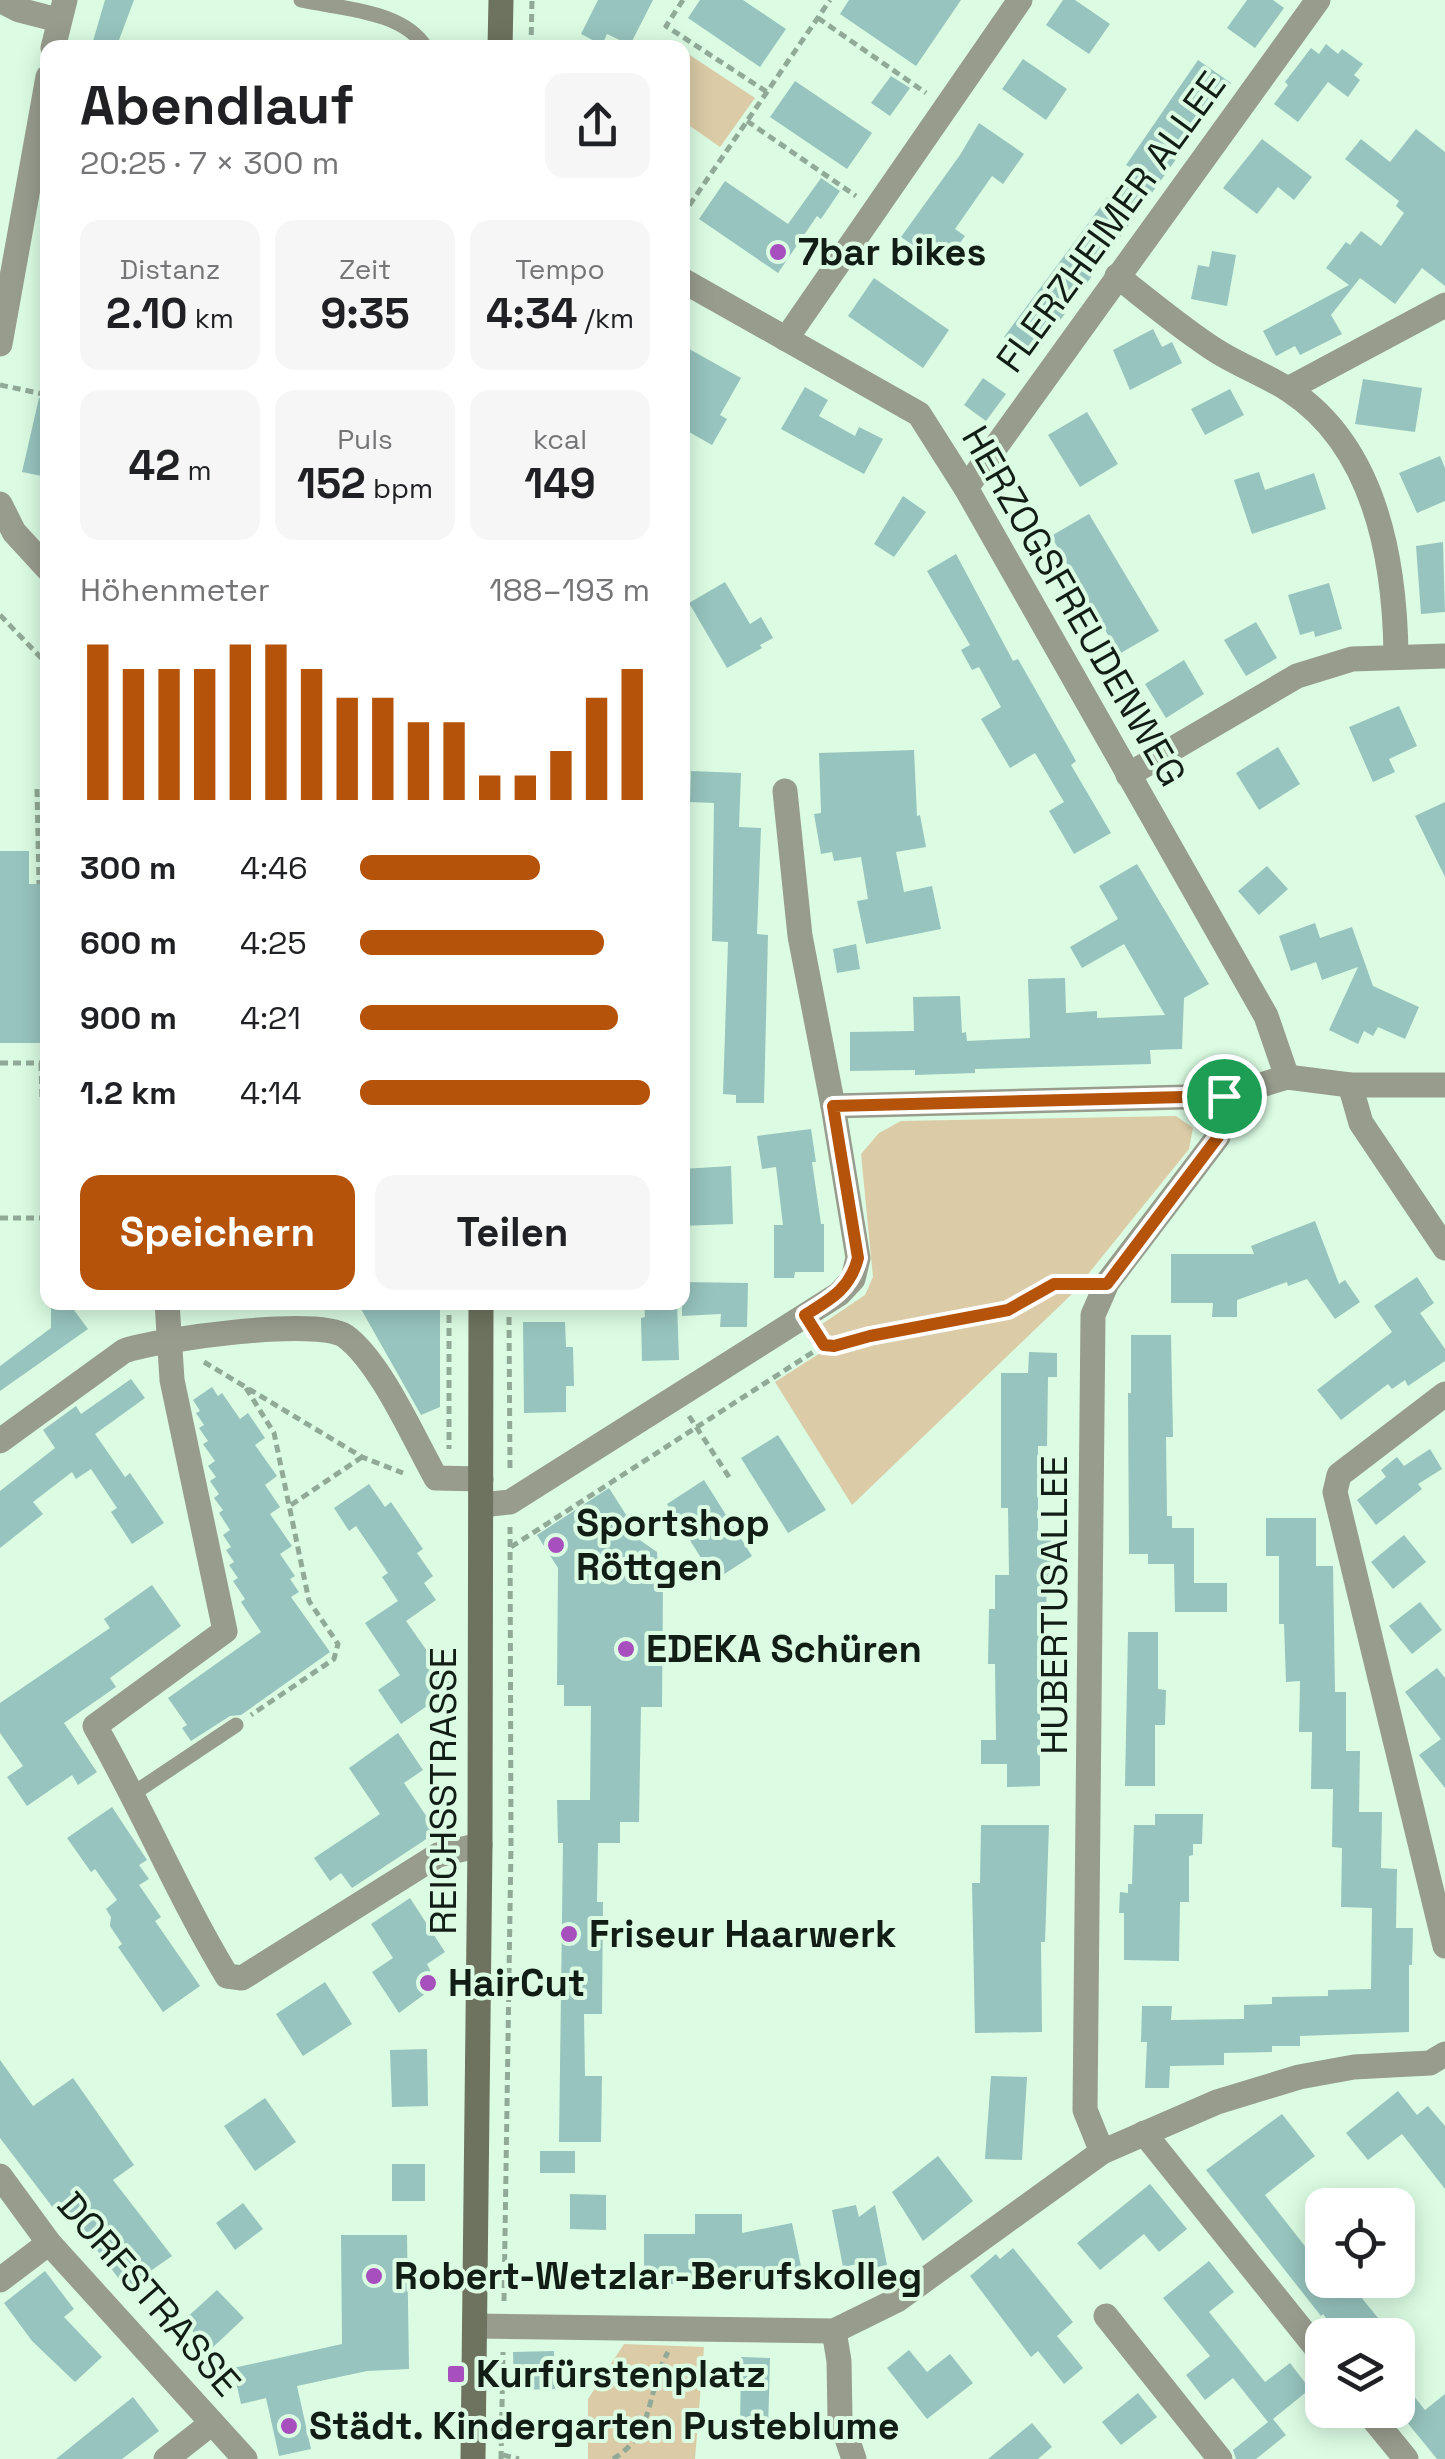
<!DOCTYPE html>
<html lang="de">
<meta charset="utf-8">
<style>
body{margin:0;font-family:"Space Grotesk",sans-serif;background:#f6f6f6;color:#202124;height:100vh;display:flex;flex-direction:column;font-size:38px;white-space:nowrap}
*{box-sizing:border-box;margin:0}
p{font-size:32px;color:#757577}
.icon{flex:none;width:55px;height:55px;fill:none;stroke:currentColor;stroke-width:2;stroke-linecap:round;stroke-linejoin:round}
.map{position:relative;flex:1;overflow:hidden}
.details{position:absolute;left:40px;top:40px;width:650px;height:1270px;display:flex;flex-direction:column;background:#fff;border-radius:20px;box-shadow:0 5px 25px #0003}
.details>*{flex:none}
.controls{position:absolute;left:1305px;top:2188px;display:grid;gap:20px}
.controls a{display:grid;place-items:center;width:110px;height:110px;border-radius:20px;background:#fff;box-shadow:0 5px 25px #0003;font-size:50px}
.pin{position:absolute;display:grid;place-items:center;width:85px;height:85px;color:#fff;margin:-42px;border:5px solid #fff;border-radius:50%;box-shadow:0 2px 10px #0007}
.round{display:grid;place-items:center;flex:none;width:105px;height:105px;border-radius:20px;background:#f6f6f6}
.head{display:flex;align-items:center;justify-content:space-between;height:170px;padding:0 40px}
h1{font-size:55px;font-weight:700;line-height:75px}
.figures{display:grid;grid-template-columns:repeat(3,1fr);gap:15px;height:170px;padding:10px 40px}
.figures div{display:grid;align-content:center;border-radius:20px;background:#f6f6f6;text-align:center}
.figures b{font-size:42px;font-weight:700}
.figures small{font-size:28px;font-weight:400}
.figures p{font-size:28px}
.chart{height:280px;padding:20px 40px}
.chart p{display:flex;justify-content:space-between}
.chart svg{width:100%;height:180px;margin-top:10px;stroke:#b45309;stroke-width:6}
.cta{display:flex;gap:20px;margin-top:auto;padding:20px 40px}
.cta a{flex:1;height:115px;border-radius:20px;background:#b45309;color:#fff;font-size:40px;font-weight:700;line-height:115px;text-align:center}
.cta a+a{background:#f6f6f6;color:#202124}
ul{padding:0 40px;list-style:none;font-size:32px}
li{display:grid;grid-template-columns:160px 120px 1fr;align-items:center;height:75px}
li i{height:25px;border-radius:12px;background:#b45309}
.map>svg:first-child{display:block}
.green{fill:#dbcba6}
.building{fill:#97c4be}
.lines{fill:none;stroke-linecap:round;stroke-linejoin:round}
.path{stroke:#91aa97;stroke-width:5;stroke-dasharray:8 5;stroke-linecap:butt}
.lane{stroke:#989c8d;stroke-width:15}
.street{stroke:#989c8d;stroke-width:25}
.secondary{stroke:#6d735e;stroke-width:25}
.route-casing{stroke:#fff;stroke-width:20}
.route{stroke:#b45309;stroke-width:12}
.poi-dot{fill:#a64fbd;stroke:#dbfce3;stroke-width:4}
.labels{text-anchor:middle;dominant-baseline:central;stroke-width:8;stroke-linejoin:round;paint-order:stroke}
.street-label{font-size:38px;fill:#121e15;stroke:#dbfce3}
.poi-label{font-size:38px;font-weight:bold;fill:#121e15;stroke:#dbfce3;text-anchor:start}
</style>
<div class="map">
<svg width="1445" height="2459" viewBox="0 0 1445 2459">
<rect width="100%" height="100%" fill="#dbfce3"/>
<g class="green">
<path d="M682 50 755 98 720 147 683 121Z"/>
<path d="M1176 1116 1193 1128 1189 1149 1072 1294 852 1505 775 1382 828 1348 816 1328 865 1295 873 1277 861 1154 879 1133 901 1121Z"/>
<path d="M624 2344 704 2347 695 2459H588V2399Z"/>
</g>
<g class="building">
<path d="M105 0H134L116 48H91Z"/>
<path d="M598 0H653L630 45 607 34 602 45 581 34Z"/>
<path d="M700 0H743L786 29 760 67 688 18Z"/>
<path d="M849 0H961L916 66 840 14Z"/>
<path d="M1063 0H1075L1110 24 1089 54 1046 25Z"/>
<path d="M1247 0H1273L1284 8 1255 48 1227 28Z"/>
<path d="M1326 44 1338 54 1342 49 1363 64 1354 75 1360 80 1348 97 1328 82 1298 122 1274 104 1288 85 1285 82 1311 48 1319 54Z"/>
<path d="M1023 59 1067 89 1046 120 1002 89Z"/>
<path d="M1198 60 1231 83 1033 358 1004 337 1130 167 1126 165Z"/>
<path d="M891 76 910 88 890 116 871 103Z"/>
<path d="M795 81 872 133 847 169 770 117Z"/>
<path d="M979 123 1024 154 1003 184 992 176 955 229 965 236 943 266 901 237 960 155Z"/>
<path d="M1416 129 1445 152V286L1422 268 1395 304 1360 278 1331 315 1342 334 1300 355 1295 346 1276 356 1263 331 1349 285 1326 268 1346 242 1350 245 1361 231 1381 246 1404 213 1396 206 1399 201 1345 159 1361 139 1390 162Z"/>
<path d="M1262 139 1312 177 1294 200 1278 187 1257 214 1223 188Z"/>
<path d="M821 178 840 191 821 219 817 216 778 273 699 219 725 181 788 224Z"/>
<path d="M1212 251 1236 255 1227 306 1191 299 1198 265 1209 267Z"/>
<path d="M874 278 949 330 923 368 848 316Z"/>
<path d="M1153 329 1162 347 1172 342 1182 363 1130 390 1113 350Z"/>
<path d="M682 345 741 378 720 415 727 419 712 445 682 428Z"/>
<path d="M983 378 1006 394 986 421 964 405Z"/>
<path d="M1363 379 1422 388 1415 432 1355 424Z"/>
<path d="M805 387 828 400 819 416 855 436 859 427 883 439 864 474 781 429Z"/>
<path d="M1230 389 1244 415 1205 435 1191 409Z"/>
<path d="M39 398 48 399V450L42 476 22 472Z"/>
<path d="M1087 412 1118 464 1080 487 1048 435Z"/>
<path d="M1440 456 1445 468V501L1417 513 1399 473Z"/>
<path d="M1259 472 1265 490 1314 473 1326 509 1252 534 1234 480Z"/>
<path d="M903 496 926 512 894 557 874 544Z"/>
<path d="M1089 514 1159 631 1119 654 1051 536Z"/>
<path d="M1443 542 1445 612 1421 614 1416 546Z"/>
<path d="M956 554 1013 661 1018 659 1076 761 1071 765 1111 833 1074 854 1049 811 1064 802 1035 753 1010 768 981 719 1001 707 979 667 972 670 961 650 970 645 927 571Z"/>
<path d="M725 582 750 624 761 617 773 638 760 645 762 648 727 668 689 603Z"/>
<path d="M1329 583 1342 629 1315 637 1314 631 1300 635 1288 595Z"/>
<path d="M1256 622 1277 658 1246 676 1224 640Z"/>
<path d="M1184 660 1204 694 1166 718 1145 684Z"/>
<path d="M1399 706 1417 746 1389 759 1395 772 1373 782 1349 727Z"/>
<path d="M1278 747 1300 784 1259 810 1236 773Z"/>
<path d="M914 750 917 816 920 815 926 847 896 852 904 892 932 886 941 929 866 944 857 901 868 899 861 857 834 861 832 852 821 854 814 814 821 813 819 753Z"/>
<path d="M691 771 741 773 739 827 761 828 757 934 768 935 764 1103H736V1095L723 1094 728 942 712 941 714 803 690 802Z"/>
<path d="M1445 802V877L1415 816Z"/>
<path d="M0 851H29V884H48V1043H0Z"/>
<path d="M1137 864 1209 984 1184 998 1182 1049 1150 1050 1151 1064 975 1069V1073L915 1075V1070L850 1071V1032L914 1031 913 997 960 996 962 1033 966 1032 967 1041 1030 1038 1028 979 1065 978 1066 1013 1097 1011V1018L1165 1015 1124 944 1082 968 1070 947 1118 919 1099 886Z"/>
<path d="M1267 866 1288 889 1259 915 1238 891Z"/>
<path d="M1315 923 1320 938 1352 927 1373 986 1419 1007 1405 1039 1378 1027 1373 1036 1364 1031 1358 1044 1329 1030 1358 967 1322 980 1316 962 1291 971 1279 936Z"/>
<path d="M856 944 860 969 837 973 833 949Z"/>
<path d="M811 1129 816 1162H812L821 1224H824V1272H795L794 1278H774V1225H783L776 1167 762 1169 757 1136Z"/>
<path d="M731 1166 733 1224 682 1226V1169Z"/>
<path d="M1315 1221 1339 1284 1345 1280 1360 1302 1335 1319 1307 1279 1288 1286 1287 1282 1237 1300V1317H1212L1213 1303H1171V1254H1254L1251 1246Z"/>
<path d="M1417 1277 1434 1303 1420 1313 1445 1349V1361L1408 1386 1405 1380 1392 1389 1388 1384 1341 1420 1317 1390 1392 1332 1374 1306Z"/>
<path d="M682 1282 748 1283 747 1327H720L721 1314 682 1316Z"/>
<path d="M51 1302H68L88 1329 0 1391V1366L51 1328Z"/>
<path d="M357 1302H440V1407L421 1415Z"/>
<path d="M644 1302H677L679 1360 642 1361 641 1318 645 1317Z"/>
<path d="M523 1322H565L566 1347H573L574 1386H566V1412L524 1413Z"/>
<path d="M1131 1335H1171L1173 1437H1166L1167 1516H1172V1528H1194V1583H1227V1612H1175L1174 1564H1148V1554H1129L1128 1393H1131Z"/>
<path d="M1029 1352 1057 1353V1377H1048L1047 1446H1038V1539H1051V1577H1047L1045 1665H1040V1786L1007 1787V1764H981V1740H996L995 1664H988L989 1609H995V1575H1009L1008 1508H1001V1373H1028Z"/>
<path d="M131 1379 145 1398 95 1434 125 1477 130 1473 164 1523 132 1544 111 1512 117 1508 91 1469 76 1479 72 1472 33 1502 43 1514 0 1548V1491L55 1448 43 1430 76 1406 81 1414Z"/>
<path d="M212 1387 218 1396 222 1393 240 1419 248 1413 265 1438 255 1445 277 1476 265 1485 280 1507 270 1514 292 1546 280 1554 295 1576 290 1579 299 1592 291 1597 330 1652 241 1715 230 1716 191 1741 182 1728 187 1725 168 1698 261 1632 241 1602 245 1599 233 1581 238 1578 229 1565 234 1562 226 1550 231 1547 223 1535 230 1530 219 1513 223 1510 214 1498 219 1494 210 1481 216 1477 208 1466 215 1461 203 1444 208 1441 199 1428 204 1425 196 1413 200 1411 193 1400Z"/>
<path d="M778 1435 826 1510 788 1533 741 1458Z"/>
<path d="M1430 1449 1442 1469 1418 1484 1422 1489 1376 1525 1357 1500 1386 1477 1381 1470 1397 1457 1404 1466Z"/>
<path d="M704 1480 752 1556 715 1580 667 1504Z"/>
<path d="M369 1484 385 1507 391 1502 423 1549 417 1553 433 1576 424 1583 436 1600 406 1621 453 1688 401 1724 378 1690 400 1675 365 1623 398 1601 382 1577 388 1573 356 1526 349 1531 334 1508Z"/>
<path d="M609 1488 630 1521 621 1527 657 1552 659 1580 663 1583 662 1707H641L639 1822H620V1843H598L597 1902H603L602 2014H584L585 2076H602L601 2142H559L563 1843H558L557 1800H590L591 1706H564V1685H557L558 1568 537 1535Z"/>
<path d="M1266 1518H1316V1566H1333L1335 1692H1346V1751H1360L1359 1812H1382L1381 1868 1397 1869 1396 1928H1413L1412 1965H1409V2032L1300 2036V2046H1272V2052L1224 2053V2065L1170 2066 1169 2088H1145L1147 2042H1141L1142 2006H1172L1171 2020 1244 2019V2005L1272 2004V1997L1328 1996V1990L1371 1989 1372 1908 1341 1907 1342 1848 1332 1847 1333 1789H1311L1312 1732H1299L1300 1681 1286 1682 1284 1624H1279V1556H1266Z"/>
<path d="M1404 1535 1426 1562 1393 1589 1371 1562Z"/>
<path d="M152 1585 181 1626 110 1678 116 1687 64 1723 97 1772 78 1785 72 1775 27 1806 7 1777 23 1766 0 1733V1703L110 1628 104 1619Z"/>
<path d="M1420 1602 1442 1630 1412 1654 1389 1626Z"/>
<path d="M1128 1632H1158V1689L1166 1690 1165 1725H1155V1786H1125Z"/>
<path d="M1437 1668 1445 1678V1788L1419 1755 1441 1739 1405 1692Z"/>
<path d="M398 1733 423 1770 404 1783 437 1832 352 1888 341 1873 330 1881 314 1858 380 1814 349 1768Z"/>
<path d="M112 1807 147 1860 139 1865 149 1879 139 1885 161 1917 155 1921 200 1986 163 2012 118 1947 122 1944 110 1926 111 1917 106 1909 117 1900 95 1869 91 1872 67 1838Z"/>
<path d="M1155 1814H1203L1202 1844H1193V1855L1189 1856V1902H1180L1179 1961 1124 1960V1913H1119L1120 1892 1128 1893V1884H1132L1134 1825H1155Z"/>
<path d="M981 1825H1049L1045 1942H1041L1042 2032 975 2033 972 1883H980Z"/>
<path d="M410 1898 445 1952 427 1964 437 1985 399 2013 372 1972 393 1958 371 1924Z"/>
<path d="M325 1982 352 2024 303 2056 276 2014Z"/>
<path d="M427 2049 428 2106 392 2107 390 2050Z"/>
<path d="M0 2060 33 2106 73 2078 134 2165 113 2180 172 2256 126 2288 68 2212 60 2217 0 2138Z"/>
<path d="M991 2076 1027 2077 1022 2160 985 2159Z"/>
<path d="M1398 2091 1417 2115 1428 2106 1445 2126V2189L1402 2134 1368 2160 1346 2133Z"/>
<path d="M265 2098 296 2142 255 2171 224 2126Z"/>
<path d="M1282 2114 1315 2156 1265 2195 1322 2268V2280H1347L1392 2335H1339L1323 2314 1321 2316 1206 2170Z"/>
<rect x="540" y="2151" width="35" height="22"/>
<path d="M938 2156 973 2201 923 2241 892 2192Z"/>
<rect x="392" y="2164" width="33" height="37"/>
<path d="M1150 2184 1187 2229 1159 2252 1144 2234 1100 2270 1077 2243Z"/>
<path d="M570 2194 606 2195V2230L570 2229Z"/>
<path d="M243 2203 263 2229 235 2250 216 2223Z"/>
<path d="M856 2205 859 2217 875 2205 887 2265 868 2269 867 2262 843 2267 832 2210Z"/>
<path d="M695 2214H742V2233L792 2223 803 2276 772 2282 684 2280V2284H644V2234H695Z"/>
<path d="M341 2235H407L409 2369 367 2371 297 2386 311 2449 279 2456 266 2398 241 2404 233 2368 342 2344Z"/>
<path d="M1013 2248 1073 2322 1057 2336 1083 2368 1064 2384 1038 2351 1031 2357 970 2276 996 2254 1000 2259Z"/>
<path d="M1209 2261 1234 2292 1209 2312 1265 2382 1290 2363 1310 2389 1273 2419 1286 2435 1256 2459H1236L1233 2450 1268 2422 1233 2378 1205 2400 1186 2375 1210 2356 1163 2298Z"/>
<path d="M45 2271 74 2309 64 2317 102 2357 75 2382 32 2341 4 2303Z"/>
<path d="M217 2290 244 2318 210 2350 183 2321Z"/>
<path d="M909 2350 927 2372 950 2354 973 2383 927 2419 887 2368Z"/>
<path d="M554 2351 555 2389 514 2390 513 2352Z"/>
<path d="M741 2357 770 2358 768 2431H740Z"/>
<path d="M1138 2393 1157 2417 1121 2445 1102 2422Z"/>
<path d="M1445 2394V2459H1437L1397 2410 1413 2395 1425 2410Z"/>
<path d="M133 2397 159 2431 122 2459H56Z"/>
<path d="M1032 2423 1052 2447 1038 2459H988Z"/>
</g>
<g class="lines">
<g class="path">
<path d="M683 0 666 26 767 92"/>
<path d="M818 18 926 93"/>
<path d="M531 48 532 0"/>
<path d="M747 121 856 196"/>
<path d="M682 216 830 0"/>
<path d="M0 385 48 395"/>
<path d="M0 615 48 665"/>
<path d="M37 789 39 884"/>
<path d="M0 1063H48"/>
<path d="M41 1063 42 1100 48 1105"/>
<path d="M0 1218H48"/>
<path d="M449 1302V1449"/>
<path d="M509 1317 510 1471"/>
<path d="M824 1345 834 1346 870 1336 1008 1310 1054 1284 1079 1283"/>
<path d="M204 1362 362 1457 403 1473"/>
<path d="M246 1388 274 1433 309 1601 338 1644 334 1659 251 1715"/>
<path d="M689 1416 731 1480"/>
<path d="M291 1505 362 1457"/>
<path d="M511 1547 824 1345 817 1335"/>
<path d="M504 2301 511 1845 510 1527"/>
<path d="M503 2455 519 2459"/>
<path d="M501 2459 503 2352"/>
<path d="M613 2459C655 2434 646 2392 668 2352"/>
</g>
<g class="lane">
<path d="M301 0C341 9 403 10 426 48"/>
<path d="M134 1793 236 1725"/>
</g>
<g class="street">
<path d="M0 0 19 10 58 20"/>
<path d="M53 48 65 0"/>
<path d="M1117 276C1149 301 1181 328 1215 350 1238 365 1266 375 1289 390 1376 447 1395 560 1396 656"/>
<path d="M682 280 919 414 966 488 1266 1016 1287 1077"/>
<path d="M786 339 1020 0"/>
<path d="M0 344 48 77"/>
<path d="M1288 389 1445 305"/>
<path d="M966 488 1318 0"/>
<path d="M0 504 14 532 48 569"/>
<path d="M1128 775 1297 676 1352 659 1445 656"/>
<path d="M785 791 800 936 833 1106"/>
<path d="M1350 1085 1361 1123 1445 1248"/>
<path d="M167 1302 172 1380 225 1631 95 1726C142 1808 178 1895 227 1976L242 1978 438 1855 480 1845"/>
<path d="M1445 1394 1339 1475 1335 1492 1445 1946"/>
<path d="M0 1441 124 1351C159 1339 317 1317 345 1336 380 1361 414 1439 436 1478L481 1479"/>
<path d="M482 1505 510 1502 839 1294 853 1279 858 1258 833 1106 1225 1096 1287 1077 1350 1085H1445"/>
<path d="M1144 2133 1322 2355"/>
<path d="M1102 2152 1085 2110 1093 1315 1107 1283 1218 1137 1225 1096"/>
<path d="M0 2176 49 2243 245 2459"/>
<path d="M0 2280 49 2243"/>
<path d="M1106 2316 1220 2459"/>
<path d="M475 2326 834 2331 897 2300 1102 2152 1217 2102 1299 2077 1354 2067 1430 2063 1445 2054"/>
<path d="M834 2331 839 2361 840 2418 854 2459"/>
<path d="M1366 2410 1406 2459"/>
<path d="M166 2459 212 2423"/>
</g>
<g class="secondary">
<path d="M500 48 501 0"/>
<path d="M473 2459 480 1845 481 1302"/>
</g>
</g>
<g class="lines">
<defs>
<path id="route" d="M1224 1096 1218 1137 1107 1284H1054L1008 1310 870 1336 834 1346 824 1345 805 1315C831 1299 850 1289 858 1258L833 1106Z"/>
</defs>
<use href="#route" class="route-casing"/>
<use href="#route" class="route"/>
</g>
<g class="poi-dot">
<circle cx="778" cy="252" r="10"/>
<circle cx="556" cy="1545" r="10"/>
<circle cx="626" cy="1649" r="10"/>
<circle cx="569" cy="1934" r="10"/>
<circle cx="428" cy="1983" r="10"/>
<circle cx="374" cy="2276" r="10"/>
<rect x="446" y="2364" width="20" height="20" rx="5"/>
<circle cx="289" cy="2426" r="10"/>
</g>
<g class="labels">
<g class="street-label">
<text transform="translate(1111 222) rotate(-54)">FLERZHEIMER ALLEE</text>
<text transform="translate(1074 606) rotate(60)">HERZOGSFREUDENWEG</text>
<text transform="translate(1054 1605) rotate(-90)">HUBERTUSALLEE</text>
<text transform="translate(443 1791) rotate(-90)">REICHSSTRASSE</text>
<text transform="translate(149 2294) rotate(49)">DORFSTRASSE</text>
</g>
<g class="poi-label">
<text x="798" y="252">7bar bikes</text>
<text x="576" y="1523">Sportshop<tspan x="576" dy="44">Röttgen</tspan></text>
<text x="646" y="1649">EDEKA Schüren</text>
<text x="589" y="1934">Friseur Haarwerk</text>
<text x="448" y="1983">HairCut</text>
<text x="394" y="2276">Robert-Wetzlar-Berufskolleg</text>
<text x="476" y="2374">Kurfürstenplatz</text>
<text x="309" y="2426">Städt. Kindergarten Pusteblume</text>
</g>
</g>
</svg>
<div class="controls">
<a><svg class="icon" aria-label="locate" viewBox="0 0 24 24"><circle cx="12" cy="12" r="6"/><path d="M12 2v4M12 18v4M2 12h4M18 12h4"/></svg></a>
<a><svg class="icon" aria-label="layers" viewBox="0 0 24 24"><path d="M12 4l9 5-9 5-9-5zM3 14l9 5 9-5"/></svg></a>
</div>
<div class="pin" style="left:1224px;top:1096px;background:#1e9e55"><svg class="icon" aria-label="arrive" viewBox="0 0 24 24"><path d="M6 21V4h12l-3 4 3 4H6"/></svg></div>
<section class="details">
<div class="head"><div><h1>Abendlauf</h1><p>20:25 · 7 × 300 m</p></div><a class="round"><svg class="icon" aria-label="share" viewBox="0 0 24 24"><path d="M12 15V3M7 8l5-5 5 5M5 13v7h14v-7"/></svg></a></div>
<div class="figures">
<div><p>Distanz</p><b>2.10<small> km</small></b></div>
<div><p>Zeit</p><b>9:35</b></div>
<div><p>Tempo</p><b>4:34<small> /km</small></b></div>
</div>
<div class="figures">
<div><b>42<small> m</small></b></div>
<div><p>Puls</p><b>152<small> bpm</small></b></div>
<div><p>kcal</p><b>149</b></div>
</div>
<div class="chart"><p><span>Höhenmeter</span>188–193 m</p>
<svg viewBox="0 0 160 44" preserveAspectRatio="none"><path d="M5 44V6M15 44V12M25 44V12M35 44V12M45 44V6M55 44V6M65 44V12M75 44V19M85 44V19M95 44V25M105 44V25M115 44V38M125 44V38M135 44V32M145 44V19M155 44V12"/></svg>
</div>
<ul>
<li><b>300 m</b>4:46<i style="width:62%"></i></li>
<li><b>600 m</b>4:25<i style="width:84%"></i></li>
<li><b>900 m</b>4:21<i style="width:89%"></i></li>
<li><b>1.2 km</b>4:14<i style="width:100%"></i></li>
</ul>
<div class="cta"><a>Speichern</a><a>Teilen</a></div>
</section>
</div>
